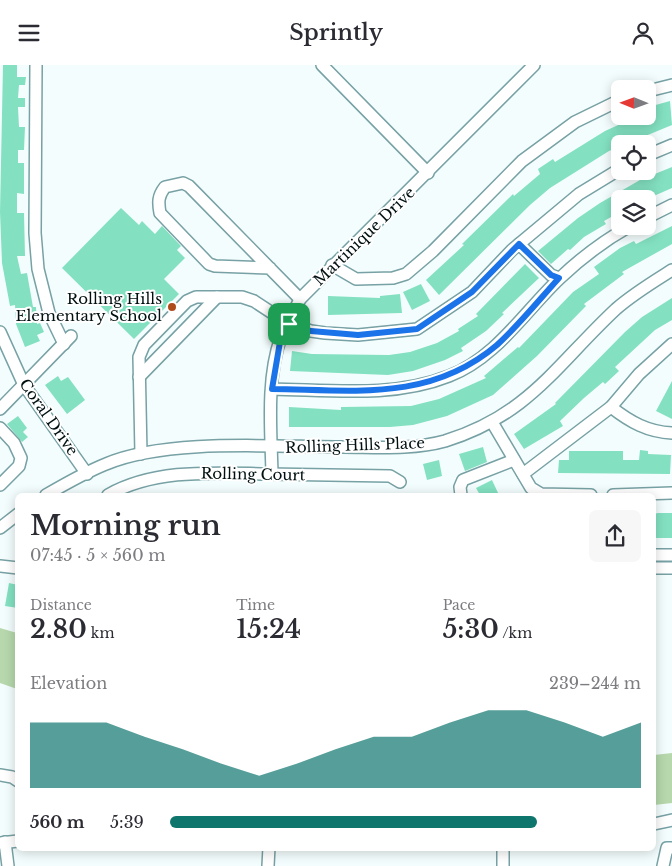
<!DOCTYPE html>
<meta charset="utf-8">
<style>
body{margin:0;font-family:"Libre Baskerville",serif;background:#f7f7f7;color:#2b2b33;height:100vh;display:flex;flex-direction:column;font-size:19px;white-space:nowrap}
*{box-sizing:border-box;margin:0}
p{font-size:16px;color:#7c7c81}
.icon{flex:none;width:28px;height:28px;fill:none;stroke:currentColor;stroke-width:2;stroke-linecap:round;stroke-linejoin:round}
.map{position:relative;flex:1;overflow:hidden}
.side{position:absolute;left:15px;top:428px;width:641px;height:358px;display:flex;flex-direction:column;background:#fff;border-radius:8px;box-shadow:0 2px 12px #0003}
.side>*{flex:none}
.needle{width:32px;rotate:271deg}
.fabs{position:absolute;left:611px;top:15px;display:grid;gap:10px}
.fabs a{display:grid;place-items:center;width:45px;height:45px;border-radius:8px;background:#fff;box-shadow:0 2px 12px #0003;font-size:25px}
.pin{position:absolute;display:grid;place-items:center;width:42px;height:42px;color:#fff;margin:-21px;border-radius:10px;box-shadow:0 2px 8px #0006}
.round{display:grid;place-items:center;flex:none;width:52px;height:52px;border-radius:8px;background:#f7f7f7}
.overview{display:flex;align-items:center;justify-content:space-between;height:85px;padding:0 15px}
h1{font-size:28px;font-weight:600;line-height:38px}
.stats{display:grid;grid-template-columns:repeat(3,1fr);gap:8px;height:85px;padding:5px 15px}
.stats div{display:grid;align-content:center}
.stats b{font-size:25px;font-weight:600}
.stats small{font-size:14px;font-weight:400}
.stats p{font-size:14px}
.chart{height:140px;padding:10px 15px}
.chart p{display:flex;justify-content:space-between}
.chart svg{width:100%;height:90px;margin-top:5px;fill:#0f766e;opacity:.7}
ul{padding:0 15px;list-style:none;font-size:16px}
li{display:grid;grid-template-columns:80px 60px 1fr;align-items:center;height:38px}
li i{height:12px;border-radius:6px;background:#0f766e}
header{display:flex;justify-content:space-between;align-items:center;height:65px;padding:0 15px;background:#fff;font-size:22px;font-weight:600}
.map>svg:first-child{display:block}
.green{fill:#b6d8ac}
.building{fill:#83e1c1}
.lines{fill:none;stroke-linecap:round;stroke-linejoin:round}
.minor-casing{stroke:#77a1a4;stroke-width:14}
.minor{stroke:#fff;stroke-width:11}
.route-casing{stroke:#fff;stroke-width:10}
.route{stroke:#1a73e8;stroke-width:6}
.poi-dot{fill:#af4b1b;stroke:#fff;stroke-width:2}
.labels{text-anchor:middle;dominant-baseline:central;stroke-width:4;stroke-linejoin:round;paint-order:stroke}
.street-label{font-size:15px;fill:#010f10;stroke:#fff}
.poi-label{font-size:15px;fill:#010f10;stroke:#fff;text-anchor:end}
</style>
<header><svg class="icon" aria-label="menu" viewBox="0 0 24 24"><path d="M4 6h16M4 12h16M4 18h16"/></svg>Sprintly<svg class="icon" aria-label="person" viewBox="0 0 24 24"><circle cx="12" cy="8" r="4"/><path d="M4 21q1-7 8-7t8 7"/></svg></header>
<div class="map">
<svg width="672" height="801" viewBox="0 0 672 801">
<rect width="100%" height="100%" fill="#f4fdfd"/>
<g class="green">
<path d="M0 563 17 568V624L0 618Z"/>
<path d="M672 688V738L654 740V690Z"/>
</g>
<g class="building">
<path d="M3 0H17V12H26L25 20H19L18 33H25V42H18L19 62H25L24 85H18V98H24V129L17 128V148H24L25 191H17L21 209 27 208 33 242H36L37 259 40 258 44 267 37 270 40 276 25 282 16 259 15 240 10 241 2 198 0 147Z"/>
<path d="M670 36 672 60 626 79H620V81L609 86 550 123 530 140 439 230 426 215 464 180 462 179 513 129 514 131 540 109 538 104 553 94 555 97 605 66 638 51H655L652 41Z"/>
<path d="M672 102V123L647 134H620V147L604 156 606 159 584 172 570 185 568 184 551 199 538 186 578 153 600 138 640 115Z"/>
<path d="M121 143 139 160 142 156 155 169 162 161 181 181 177 185 185 193 164 214 179 229 134 274 62 203Z"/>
<path d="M672 161V179L622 207 624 209 584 239 586 241 537 291 493 330 447 351 413 360 390 362H289V342L341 345V342L411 341 439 334 486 313 484 311 518 282 519 283 573 227 599 209 594 202 620 183 634 176 636 179Z"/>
<path d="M525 199 539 213 502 248 504 249 486 266 461 283 463 286 445 295 413 306 388 310 290 306 292 286 312 289 389 290 410 287 437 278 459 266 458 264 478 251 476 249Z"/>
<path d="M421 219 430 236 412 245 403 227Z"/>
<path d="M400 229 402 248 328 250V231L380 233V231Z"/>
<path d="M672 233V255L655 265 615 302 619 306 605 319 603 317 584 333 560 356 563 361 524 384 514 369 556 339 555 338 625 267 642 252Z"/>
<path d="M58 311 61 316 68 312 85 335 67 349 45 320Z"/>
<path d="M672 316V354L656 346Z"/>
<path d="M18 351 27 363 23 367 28 372 22 377 7 359Z"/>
<path d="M483 382 487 397 465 406 459 389Z"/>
<path d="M640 385 648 386V389L671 390 670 409 558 408 559 395H569V386H623V395H639Z"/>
<path d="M439 395 442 411 427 415 423 399Z"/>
<path d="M492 415 499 430H480L476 423Z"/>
<path d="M658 448H672V473H654V449Z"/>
<path d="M9 518 18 520V543L5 541Z"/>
</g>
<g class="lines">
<defs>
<g id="minor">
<path d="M36 0 35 168 38 204 49 248 64 279"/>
<path d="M322 0 428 108"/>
<path d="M648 26 672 20"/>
<path d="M648 90 672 80"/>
<path d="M648 152 672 140"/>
<path d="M519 179 551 210 559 213"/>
<path d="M332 200 356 214 393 213 406 209 433 186 522 96 575 57 620 35"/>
<path d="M270 203 215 201 209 199 160 148C158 137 158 131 165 122L183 118 189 121 300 234"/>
<path d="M0 267 24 320 87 409"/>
<path d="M139 312 217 232"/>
<path d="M272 324C331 325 394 333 449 311 496 293 525 246 560 213 581 193 605 175 630 161"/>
<path d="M611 342C630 357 648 367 672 368"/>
<path d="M0 344 71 271"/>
<path d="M492 357 531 423 541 429 591 430"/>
<path d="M0 363 14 378 21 393 19 401 0 420"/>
<path d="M141 389 139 292 144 280 187 236 196 232H242L254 236 289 259 311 266 325 268 358 270 417 264 472 227 512 185 579 129 620 104"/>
<path d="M272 409C271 365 266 314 281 272 286 259 295 246 300 234L534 0"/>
<path d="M523 409 611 342 639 309 672 279"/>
<path d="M46 430C65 419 86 407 106 399 167 373 276 382 343 382 375 382 413 385 445 376 529 350 556 300 616 244 633 229 653 217 672 205"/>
<path d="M108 430C156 403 214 408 268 409 308 410 349 410 390 411L400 417"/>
<path d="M461 430 460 422 463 415 514 395"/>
<path d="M613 430 672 428"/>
<path d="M0 463 18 449"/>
<path d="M654 490H672"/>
<path d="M0 501 18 503"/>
<path d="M654 503H672"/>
<path d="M0 710 12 712 18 716"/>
<path d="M654 759 672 755"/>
<path d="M5 777 8 801"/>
<path d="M0 778 18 776"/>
<path d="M268 801 269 782"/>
<path d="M503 801V782"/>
<path d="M663 801 667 783H672"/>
</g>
</defs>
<use href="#minor" class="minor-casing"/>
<use href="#minor" class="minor"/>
</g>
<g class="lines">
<defs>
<path id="route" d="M519 179 551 210 559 213C539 235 519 260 497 280 430 337 353 325 272 324L281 271 289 259 311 266 358 270 417 264 472 227Z"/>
</defs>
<use href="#route" class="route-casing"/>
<use href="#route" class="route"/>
</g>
<circle class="poi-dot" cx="172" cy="242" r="5"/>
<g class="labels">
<g class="street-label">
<text transform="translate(364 171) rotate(-44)">Martinique Drive</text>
<text transform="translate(49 352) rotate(55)">Coral Drive</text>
<text transform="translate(355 380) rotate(-2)">Rolling Hills Place</text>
<text transform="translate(253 409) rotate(1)">Rolling Court</text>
</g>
<g class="poi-label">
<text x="162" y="233">Rolling Hills<tspan x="162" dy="17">Elementary School</tspan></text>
</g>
</g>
</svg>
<div class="fabs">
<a><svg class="needle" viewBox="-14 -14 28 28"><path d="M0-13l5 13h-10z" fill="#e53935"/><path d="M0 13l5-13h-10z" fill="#7c7c81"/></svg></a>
<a><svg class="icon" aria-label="locate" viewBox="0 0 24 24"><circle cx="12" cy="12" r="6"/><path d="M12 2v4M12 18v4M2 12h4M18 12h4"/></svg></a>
<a><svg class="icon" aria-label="layers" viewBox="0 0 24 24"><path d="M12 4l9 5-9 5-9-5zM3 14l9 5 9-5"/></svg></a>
</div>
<div class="pin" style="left:289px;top:259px;background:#1e9e55"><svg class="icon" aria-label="arrive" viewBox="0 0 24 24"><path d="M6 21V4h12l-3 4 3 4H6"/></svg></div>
<section class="side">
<div class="overview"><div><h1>Morning run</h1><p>07:45 · 5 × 560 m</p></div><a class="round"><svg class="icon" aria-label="share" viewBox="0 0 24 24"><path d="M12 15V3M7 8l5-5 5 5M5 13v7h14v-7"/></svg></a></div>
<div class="stats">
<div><p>Distance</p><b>2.80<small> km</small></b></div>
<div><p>Time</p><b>15:24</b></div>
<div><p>Pace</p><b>5:30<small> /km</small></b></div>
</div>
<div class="chart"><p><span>Elevation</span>239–244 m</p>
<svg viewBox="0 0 160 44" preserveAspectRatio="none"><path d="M0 44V12L10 12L20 12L30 19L40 25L50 32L60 38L70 32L80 25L90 19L100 19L110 12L120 6L130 6L140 12L150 19L160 12V44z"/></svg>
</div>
<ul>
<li><b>560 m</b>5:39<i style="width:78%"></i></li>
</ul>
</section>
</div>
